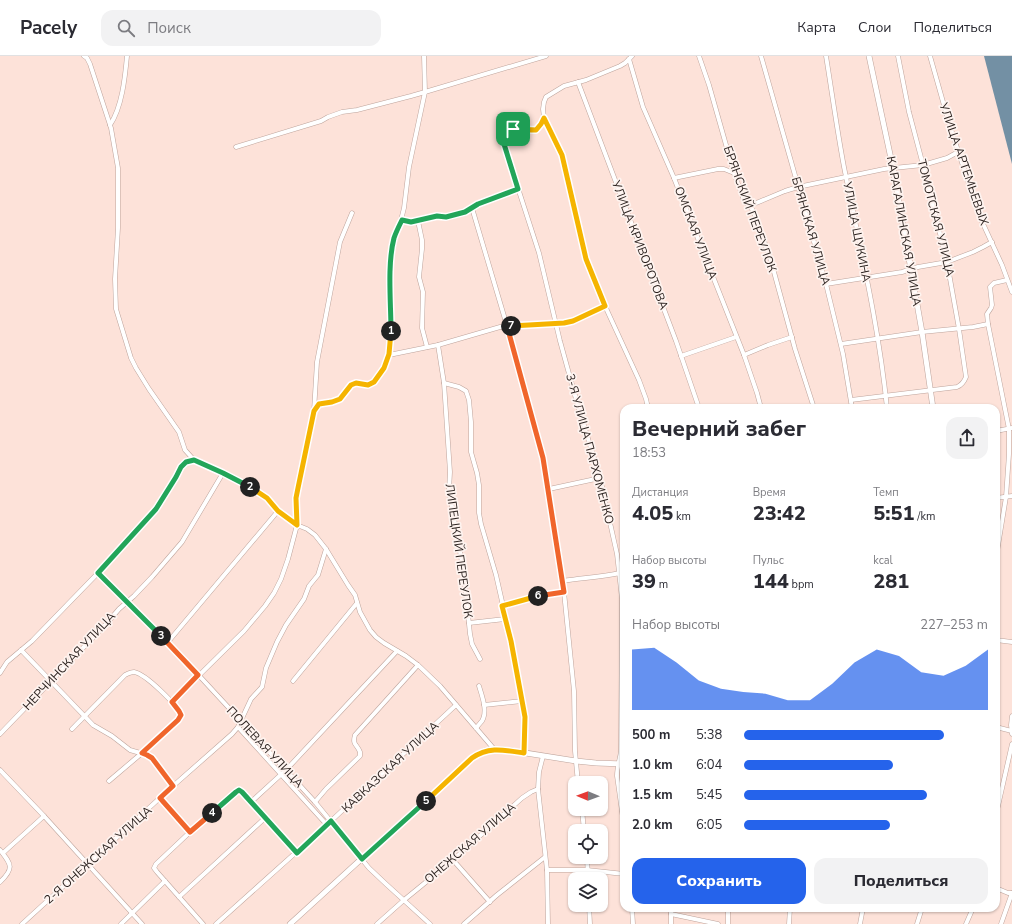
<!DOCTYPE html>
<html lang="ru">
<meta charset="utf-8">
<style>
body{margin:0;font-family:"Nunito Sans",sans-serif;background:#f2f2f3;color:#2b2b33;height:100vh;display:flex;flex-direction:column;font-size:15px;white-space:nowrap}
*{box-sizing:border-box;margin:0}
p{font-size:13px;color:#7c7c81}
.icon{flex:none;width:22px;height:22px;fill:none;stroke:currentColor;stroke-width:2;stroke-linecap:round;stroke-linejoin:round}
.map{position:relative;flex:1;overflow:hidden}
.panel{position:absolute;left:620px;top:348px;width:380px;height:508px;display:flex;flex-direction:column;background:#fff;border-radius:12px;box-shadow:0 1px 3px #0004}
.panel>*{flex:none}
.needle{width:26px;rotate:271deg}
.fabs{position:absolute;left:568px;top:720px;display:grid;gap:8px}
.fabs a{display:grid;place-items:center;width:40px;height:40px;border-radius:8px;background:#fff;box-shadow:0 1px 3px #0004;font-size:20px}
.pin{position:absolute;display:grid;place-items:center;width:34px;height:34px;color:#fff;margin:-17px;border-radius:8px;box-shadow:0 2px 6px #0006}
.km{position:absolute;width:20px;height:20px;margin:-10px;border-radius:50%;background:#222;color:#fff;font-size:11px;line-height:20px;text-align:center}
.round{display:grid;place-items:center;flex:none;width:42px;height:42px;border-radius:12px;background:#f2f2f3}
.summary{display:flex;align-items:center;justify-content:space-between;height:68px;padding:0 12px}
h1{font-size:22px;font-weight:800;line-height:30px}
.metrics{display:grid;grid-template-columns:repeat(3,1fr);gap:6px;height:68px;padding:4px 12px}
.metrics div{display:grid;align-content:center}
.metrics b{font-size:20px;font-weight:800}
.metrics small{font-size:11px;font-weight:400}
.metrics p{font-size:11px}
.chart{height:112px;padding:8px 12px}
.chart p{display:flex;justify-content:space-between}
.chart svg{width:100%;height:72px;margin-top:4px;fill:#2563eb;opacity:.7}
.button{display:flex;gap:8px;margin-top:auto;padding:8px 12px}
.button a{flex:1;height:46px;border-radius:12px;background:#2563eb;color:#fff;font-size:16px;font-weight:800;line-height:46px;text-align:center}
.button a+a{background:#f2f2f3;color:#2b2b33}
ul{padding:0 12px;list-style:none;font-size:13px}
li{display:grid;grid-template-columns:64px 48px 1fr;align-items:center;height:30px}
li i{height:10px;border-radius:5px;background:#2563eb}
header{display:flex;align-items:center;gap:24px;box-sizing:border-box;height:56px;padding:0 20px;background:#fff;border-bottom:1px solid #e1e1e2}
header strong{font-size:19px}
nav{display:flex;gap:22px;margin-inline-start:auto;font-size:14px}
.search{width:280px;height:36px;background:#f2f2f3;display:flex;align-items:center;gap:10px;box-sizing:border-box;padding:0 14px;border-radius:12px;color:#7c7c81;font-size:15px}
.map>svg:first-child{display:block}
.water{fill:#7390a4}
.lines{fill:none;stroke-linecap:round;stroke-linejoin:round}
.minor-casing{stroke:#bea49c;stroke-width:5}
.tertiary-casing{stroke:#bea49c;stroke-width:6}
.minor{stroke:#fff;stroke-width:4}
.tertiary{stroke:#fff;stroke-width:5}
.split-1-casing{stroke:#fff;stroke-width:8}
.split-2-casing{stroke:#fff;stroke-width:8}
.split-3-casing{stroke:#fff;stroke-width:8}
.split-4-casing{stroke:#fff;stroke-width:8}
.split-5-casing{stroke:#fff;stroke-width:8}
.split-6-casing{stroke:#fff;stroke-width:8}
.split-7-casing{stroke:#fff;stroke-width:8}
.split-8-casing{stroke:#fff;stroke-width:8}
.split-1{stroke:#22a559;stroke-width:5}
.split-2{stroke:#f5b400;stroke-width:5}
.split-3{stroke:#22a559;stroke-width:5}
.split-4{stroke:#f0652b;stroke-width:5}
.split-5{stroke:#22a559;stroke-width:5}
.split-6{stroke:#f5b400;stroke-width:5}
.split-7{stroke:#f0652b;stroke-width:5}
.split-8{stroke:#f5b400;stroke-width:5}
.labels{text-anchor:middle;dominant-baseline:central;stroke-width:3.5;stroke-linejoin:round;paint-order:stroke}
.street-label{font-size:12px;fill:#281f1c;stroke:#fef3ef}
</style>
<header>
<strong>Pacely</strong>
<div class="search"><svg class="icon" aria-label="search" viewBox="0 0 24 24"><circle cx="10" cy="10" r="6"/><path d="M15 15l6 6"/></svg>Поиск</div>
<nav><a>Карта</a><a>Слои</a><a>Поделиться</a></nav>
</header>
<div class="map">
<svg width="1012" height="868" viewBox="0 0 1012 868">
<rect width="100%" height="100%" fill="#fde2d9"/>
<path class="water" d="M984 0H1012V108Z"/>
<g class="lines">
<defs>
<g id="minor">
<path d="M84 0 87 2 90 8 111 72 118 112V172L115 223 116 253 131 302 136 312 149 333 179 376 185 394 194 404 223 417 256 434 267 442 278 455 297 469 307 473 315 479 326 493 348 529 355 539 360 556 370 574 376 581 384 587 406 600 418 609 440 630 494 693"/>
<path d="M699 0 709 29 734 117 744 144 752 153 755 159 771 205 795 293 814 352"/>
<path d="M761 0 826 228 843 298 852 352"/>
<path d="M826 0C832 37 837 74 844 111 860 191 879 271 887 352"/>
<path d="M930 0 949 67 979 159 1002 209 1012 236"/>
<path d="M629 3 643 51 674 122 744 299 757 337 761 352"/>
<path d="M578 26 676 285 699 352"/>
<path d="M544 62 562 99 586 203 605 250 639 324 646 343 648 352"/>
<path d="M110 69C122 51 125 22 127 0"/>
<path d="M236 91 321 65 328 61 342 56 357 54 411 40 425 36 546 0"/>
<path d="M674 122 718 113H724L734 117"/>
<path d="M749 150 785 135 798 131 884 113 923 109 947 102 958 96"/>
<path d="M472 152 507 270 543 402 564 536 574 635 575 695 578 727"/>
<path d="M401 164 411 166 437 160 446 161 465 156 478 148 518 133"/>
<path d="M418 165 422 184V193L419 221 423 236 422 272 427 291"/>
<path d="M826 228 902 216 918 211 947 206 973 196 983 191 992 186"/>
<path d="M841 288 922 276 973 271 988 268"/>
<path d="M438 289 444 327 450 416 449 434 464 518 470 578 472 588 480 603"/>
<path d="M389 299 438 289 500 271 564 267 573 265 605 250"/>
<path d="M744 299 768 289 792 281"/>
<path d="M681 300 736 281"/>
<path d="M444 327 459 331 466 335 469 344 471 366V396L477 417 479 429V457L481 468 496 519 511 585 525 661 524 697"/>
<path d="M851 344 957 331C962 329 964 326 966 321L959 273 947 206 923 109 909 56 898 0"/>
<path d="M314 355 319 348 332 346 340 343 351 329 356 327 368 329 374 326 384 312 389 299 391 278 390 215 392 197 395 181 401 164 404 152 409 111 425 36 424 0"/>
<path d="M996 375 1012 372"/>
<path d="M549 433 600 422"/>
<path d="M996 442 1012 440"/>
<path d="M996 502 1006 441 1009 398V373L988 268 987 258 991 252 992 249 990 231 994 227 1007 224"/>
<path d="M98 517 168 586 241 665 315 746 369 812 386 828 430 868"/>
<path d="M563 525C582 522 601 521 620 517"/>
<path d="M502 550 532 542 564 536"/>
<path d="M469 567 505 563"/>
<path d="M996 584 1012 586"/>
<path d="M168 586 278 455"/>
<path d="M21 594 93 669 112 680 130 694 147 699 151 702 173 730"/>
<path d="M0 617 7 606 32 585 98 517 139 472 156 453 172 429 181 411 186 406 194 404"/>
<path d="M293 625 357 547"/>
<path d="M172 646 244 575 265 550 274 537 281 523 288 503 297 469 296 441 298 432 314 355 317 306 340 186 352 157"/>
<path d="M484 649 522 645"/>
<path d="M1012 660 1011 669 1012 678"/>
<path d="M238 671 327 769"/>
<path d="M996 671 1012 675"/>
<path d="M476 672C478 670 480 667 482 665 488 655 482 640 479 630"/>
<path d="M72 673 125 619C129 617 131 616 134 616 146 618 177 649 181 659L178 664 142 697 109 725"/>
<path d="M0 678 107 567 119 553 134 540 152 521 182 486 223 417"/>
<path d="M543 700 539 716 538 733 547 814 548 868"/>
<path d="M0 714 44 760 142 868"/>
<path d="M160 742 190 776"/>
<path d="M251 746 286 714 397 595"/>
<path d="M315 746 326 733 360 700V696C357 688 352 689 355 679L418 609"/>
<path d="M582 753 584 775"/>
<path d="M996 759 1012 688"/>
<path d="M624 770 617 720C617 711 620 703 621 695L622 543 617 498 600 422 576 343 560 285 539 197 506 95C498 66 519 75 536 74L541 68 544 62 543 53 544 46 546 41 564 30 586 24 620 10 625 7 632 0"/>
<path d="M0 794C11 808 15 812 0 826"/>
<path d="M3 797 44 760"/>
<path d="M587 801 588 823"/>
<path d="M453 804 490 846"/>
<path d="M547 814H587L624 818"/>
<path d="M996 832 1008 837H1012"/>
<path d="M179 841 265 762"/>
<path d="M589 849 590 868"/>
<path d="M632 852 633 868"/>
<path d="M671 858 718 868"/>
<path d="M22 868 173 730 232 678 238 671 251 643 262 631 266 612 277 586 286 569 304 543 309 530 318 519 326 493"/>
<path d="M121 868 165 825"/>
<path d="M203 868 157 816 154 812 156 808 190 776 236 735 239 734 242 736 297 797"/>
<path d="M216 868 331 765 456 649"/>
<path d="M377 868 404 844 453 804 522 742 531 736 538 733"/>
<path d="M464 868 497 839 545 801"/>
<path d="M671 868V852"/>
<path d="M728 868V852"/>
<path d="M789 868 790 852"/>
<path d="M860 868 863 852"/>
<path d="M917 868 922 852"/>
<path d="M966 868 973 852"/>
<path d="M1001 868 1012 837"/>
</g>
<g id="tertiary">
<path d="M869 0 893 112 922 276 933 352"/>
<path d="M290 868 472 702 478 698 484 695 494 693 507 694 576 705 596 707 624 708"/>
</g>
</defs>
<use href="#minor" class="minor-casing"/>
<use href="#tertiary" class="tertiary-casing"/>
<use href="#minor" class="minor"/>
<use href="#tertiary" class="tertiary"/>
</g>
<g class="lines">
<defs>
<path id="split-1" d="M391 275C391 247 387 209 394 182 396 176 399 170 402 164L411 166 437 160 446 161 465 156 478 148 518 133 504 88C504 80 506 77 513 73"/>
<path id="split-2" d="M250 431 267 442 278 455 297 469 296 442 298 432 314 355 319 348 332 346 340 343 351 329 356 327 368 329 374 326 384 312 389 298 391 275"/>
<path id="split-3" d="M161 580 98 517 156 453 176 421 181 411 186 406 194 404 223 417 250 431"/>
<path id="split-4" d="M161 580 198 619 172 646 179 655 181 659 178 664 142 697 147 699 152 702 173 730 160 742 190 776 212 757"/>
<path id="split-5" d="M212 757 236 736 239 734 242 736 251 746 297 797 331 765 362 803 426 745"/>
<path id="split-6" d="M426 745 472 702C489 690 504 694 524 697L525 661 511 585 502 550 538 540"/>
<path id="split-7" d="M511 270H507L543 402 564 536 538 540"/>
<path id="split-8" d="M511 270 564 267 573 265 605 250 586 203 562 99 544 62 541 68 536 74C528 74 521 73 513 73"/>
</defs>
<use href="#split-1" class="split-1-casing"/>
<use href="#split-2" class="split-2-casing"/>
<use href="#split-3" class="split-3-casing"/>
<use href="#split-4" class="split-4-casing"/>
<use href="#split-5" class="split-5-casing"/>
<use href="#split-6" class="split-6-casing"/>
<use href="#split-7" class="split-7-casing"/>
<use href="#split-8" class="split-8-casing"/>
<use href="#split-1" class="split-1"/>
<use href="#split-2" class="split-2"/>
<use href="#split-3" class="split-3"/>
<use href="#split-4" class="split-4"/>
<use href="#split-5" class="split-5"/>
<use href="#split-6" class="split-6"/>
<use href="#split-7" class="split-7"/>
<use href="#split-8" class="split-8"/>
</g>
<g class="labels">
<g class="street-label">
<text transform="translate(964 108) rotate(71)">УЛИЦА АРТЕМЬЕВЫХ</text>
<text transform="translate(750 153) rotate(70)">БРЯНСКИЙ ПЕРЕУЛОК</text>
<text transform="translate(936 162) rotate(76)">ТОМОТСКАЯ УЛИЦА</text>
<text transform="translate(811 175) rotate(74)">БРЯНСКАЯ УЛИЦА</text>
<text transform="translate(904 175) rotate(80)">КАРАГАЛИНСКАЯ УЛИЦА</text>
<text transform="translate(857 176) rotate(79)">УЛИЦА ЩУКИНА</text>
<text transform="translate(696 177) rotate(69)">ОМСКАЯ УЛИЦА</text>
<text transform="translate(640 189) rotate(69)">УЛИЦА КРИВОРОТОВА</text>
<text transform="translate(590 393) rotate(75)">3-Я УЛИЦА ПАРХОМЕНКО</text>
<text transform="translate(459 495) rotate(82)">ЛИПЕЦКИЙ ПЕРЕУЛОК</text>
<text transform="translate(69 605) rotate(-47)">НЕРЧИНСКАЯ УЛИЦА</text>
<text transform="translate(265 691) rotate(47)">ПОЛЕВАЯ УЛИЦА</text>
<text transform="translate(390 711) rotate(-43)">КАВКАЗСКАЯ УЛИЦА</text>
<text transform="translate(470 787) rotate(-41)">ОНЕЖСКАЯ УЛИЦА</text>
<text transform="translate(98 799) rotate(-42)">2-Я ОНЕЖСКАЯ УЛИЦА</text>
</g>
</g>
</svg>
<div class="fabs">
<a><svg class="needle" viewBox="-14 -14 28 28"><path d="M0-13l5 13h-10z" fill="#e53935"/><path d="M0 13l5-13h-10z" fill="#7c7c81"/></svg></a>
<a><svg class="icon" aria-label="locate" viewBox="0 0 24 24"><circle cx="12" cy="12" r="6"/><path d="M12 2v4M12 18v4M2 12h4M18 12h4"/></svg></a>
<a><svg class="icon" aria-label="layers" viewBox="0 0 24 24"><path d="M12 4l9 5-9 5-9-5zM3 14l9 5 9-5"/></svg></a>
</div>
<div class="pin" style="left:513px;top:73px;background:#1e9e55"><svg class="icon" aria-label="arrive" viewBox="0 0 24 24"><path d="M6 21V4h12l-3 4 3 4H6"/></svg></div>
<b class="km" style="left:391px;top:275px">1</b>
<b class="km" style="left:250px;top:431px">2</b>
<b class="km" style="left:161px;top:580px">3</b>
<b class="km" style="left:212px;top:757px">4</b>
<b class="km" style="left:426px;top:745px">5</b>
<b class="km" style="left:538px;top:540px">6</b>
<b class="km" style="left:511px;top:270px">7</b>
<section class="panel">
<div class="summary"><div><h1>Вечерний забег</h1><p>18:53</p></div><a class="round"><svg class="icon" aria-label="share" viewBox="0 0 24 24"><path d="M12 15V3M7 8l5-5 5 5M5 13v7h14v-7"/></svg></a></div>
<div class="metrics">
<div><p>Дистанция</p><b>4.05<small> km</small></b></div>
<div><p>Время</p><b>23:42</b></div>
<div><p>Темп</p><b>5:51<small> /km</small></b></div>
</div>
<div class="metrics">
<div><p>Набор высоты</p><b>39<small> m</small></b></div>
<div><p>Пульс</p><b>144<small> bpm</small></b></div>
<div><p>kcal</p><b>281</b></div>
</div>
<div class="chart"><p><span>Набор высоты</span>227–253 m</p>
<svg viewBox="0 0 160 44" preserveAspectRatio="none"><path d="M0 44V7L10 6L20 15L30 26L40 31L50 33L60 34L70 38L80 38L90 28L100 15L110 7L120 11L130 21L140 23L150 17L160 7V44z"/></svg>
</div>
<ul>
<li><b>500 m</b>5:38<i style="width:82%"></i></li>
<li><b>1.0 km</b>6:04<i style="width:61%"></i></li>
<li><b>1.5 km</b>5:45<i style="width:75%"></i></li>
<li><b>2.0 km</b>6:05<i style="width:60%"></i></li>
</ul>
<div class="button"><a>Сохранить</a><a>Поделиться</a></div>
</section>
</div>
